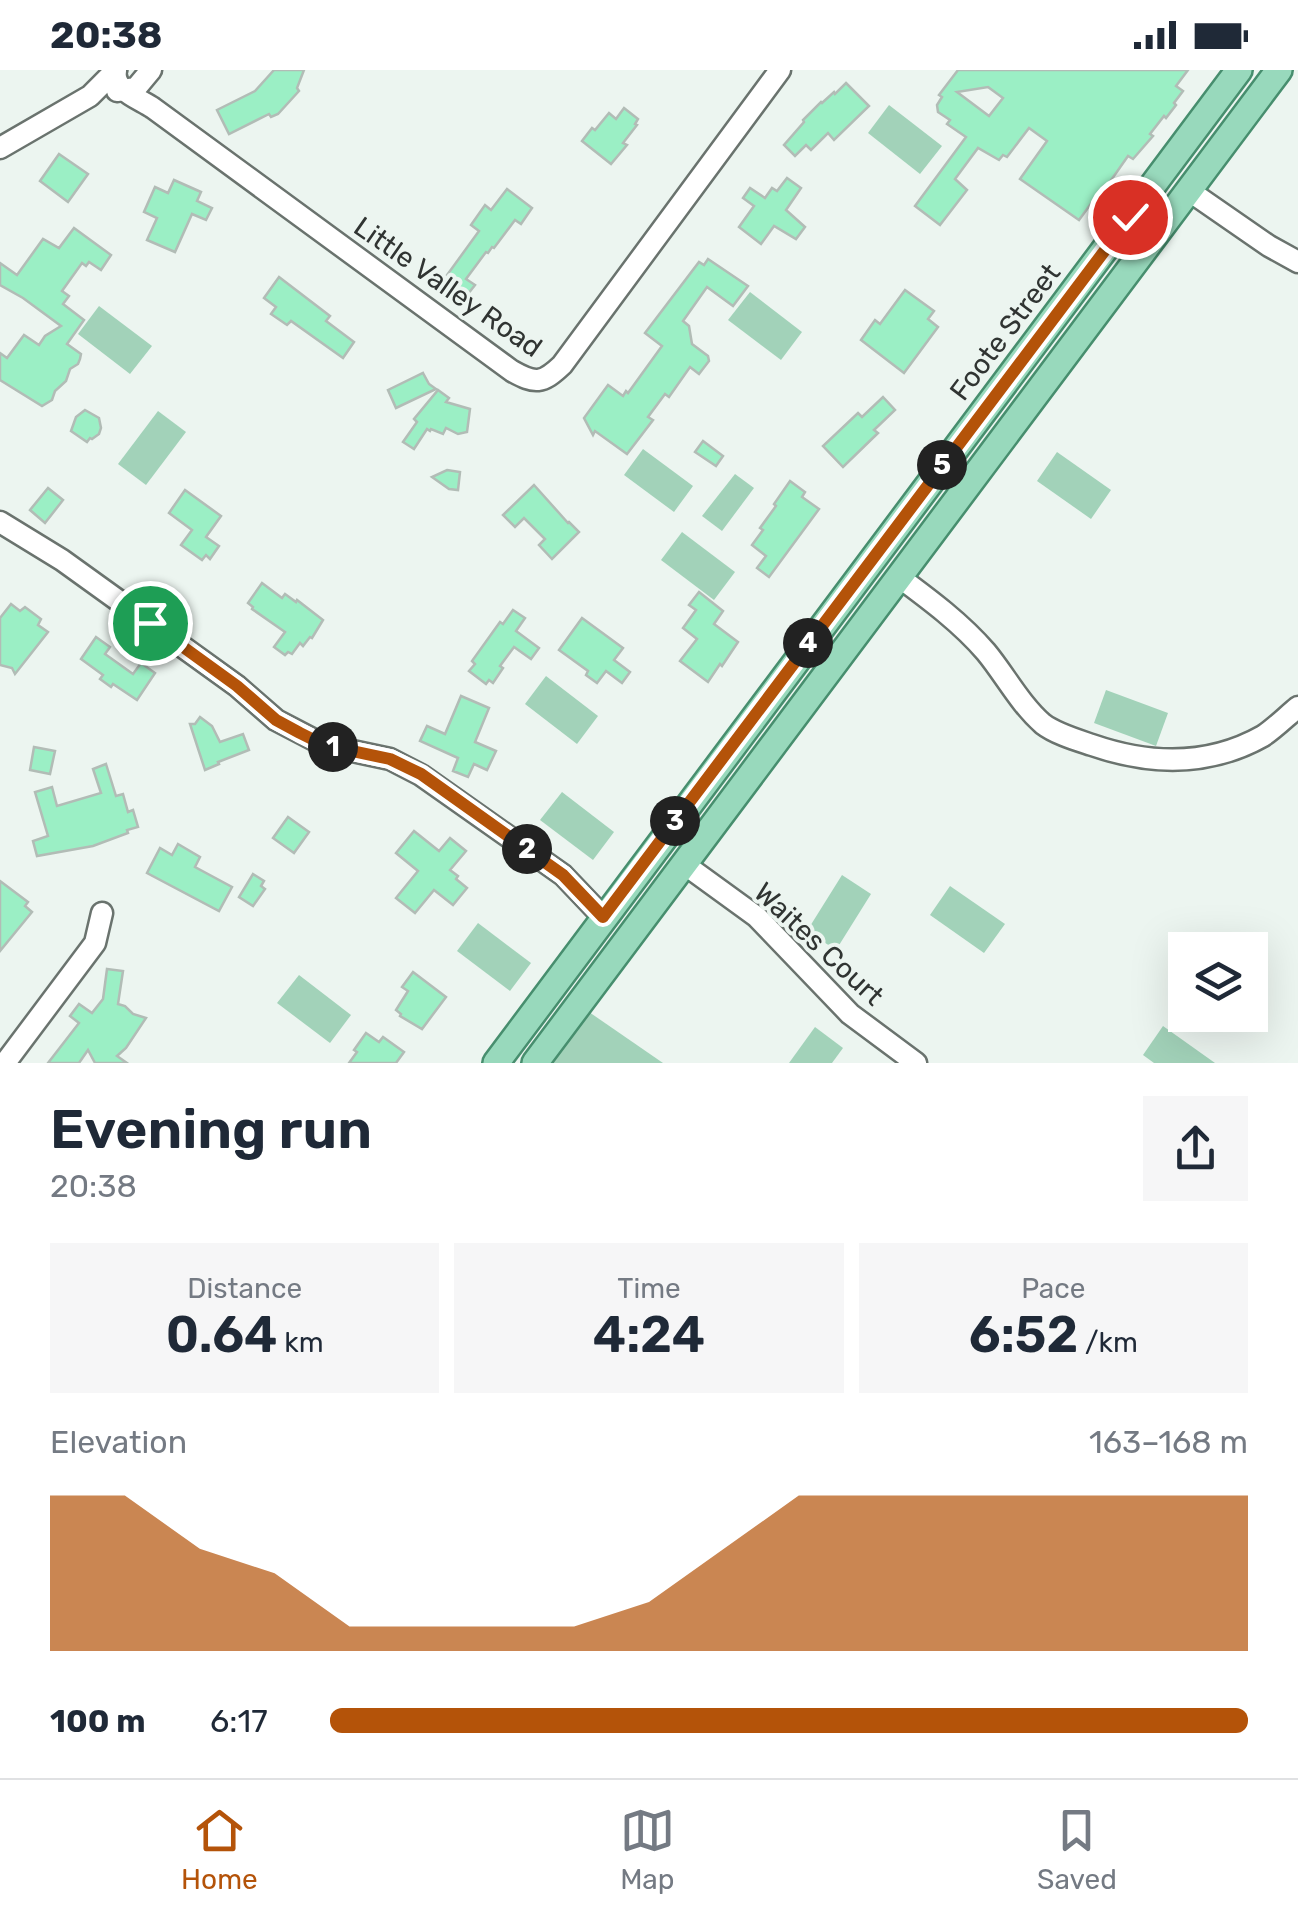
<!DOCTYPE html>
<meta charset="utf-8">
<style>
body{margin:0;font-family:Rubik,sans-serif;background:#f6f6f7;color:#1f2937;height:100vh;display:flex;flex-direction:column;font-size:38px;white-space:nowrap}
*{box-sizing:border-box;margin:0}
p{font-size:32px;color:#747a83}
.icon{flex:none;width:55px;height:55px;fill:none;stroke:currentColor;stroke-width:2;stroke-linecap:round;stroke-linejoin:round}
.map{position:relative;height:993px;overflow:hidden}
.side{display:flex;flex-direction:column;background:#fff;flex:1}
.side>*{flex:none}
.fabs{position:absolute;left:1168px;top:862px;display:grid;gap:20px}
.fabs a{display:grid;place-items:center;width:100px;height:100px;border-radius:0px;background:#fff;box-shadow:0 10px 40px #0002;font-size:50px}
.pin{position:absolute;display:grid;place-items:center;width:85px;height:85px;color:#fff;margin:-42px;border:5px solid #fff;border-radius:50%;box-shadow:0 2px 10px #0007}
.km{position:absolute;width:50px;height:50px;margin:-25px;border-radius:50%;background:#222;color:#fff;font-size:28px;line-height:50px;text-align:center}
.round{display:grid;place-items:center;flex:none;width:105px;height:105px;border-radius:0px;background:#f6f6f7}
.headline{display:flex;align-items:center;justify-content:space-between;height:170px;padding:0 50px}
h1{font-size:55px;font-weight:600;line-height:75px}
.figures{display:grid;grid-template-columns:repeat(3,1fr);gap:15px;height:170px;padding:10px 50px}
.figures div{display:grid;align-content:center;border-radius:0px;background:#f6f6f7;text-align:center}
.figures b{font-size:50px;font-weight:600}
.figures small{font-size:28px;font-weight:400}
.figures p{font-size:28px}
.chart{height:280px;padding:20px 50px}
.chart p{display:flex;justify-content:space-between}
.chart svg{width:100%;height:180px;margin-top:10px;fill:#b45309;opacity:.7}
ul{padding:0 50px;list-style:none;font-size:32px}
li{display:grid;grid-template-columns:160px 120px 1fr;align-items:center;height:75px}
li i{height:25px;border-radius:12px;background:#b45309}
.status{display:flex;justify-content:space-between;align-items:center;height:70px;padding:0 50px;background:#fff;direction:ltr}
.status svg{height:28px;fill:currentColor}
.dock{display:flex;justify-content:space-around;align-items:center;height:140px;border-top:2px solid #e0e1e3;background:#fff;font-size:28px;color:#747a83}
.dock a{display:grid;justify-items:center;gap:5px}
.dock .selected{color:#b45309}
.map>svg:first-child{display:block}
.green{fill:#a2d2b9}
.building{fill:#9befc5;stroke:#b2bcb6;stroke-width:2.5;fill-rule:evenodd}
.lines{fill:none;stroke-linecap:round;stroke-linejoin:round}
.minor-casing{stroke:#6a736e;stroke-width:25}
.major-casing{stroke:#478e6e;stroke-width:30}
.minor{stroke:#fff;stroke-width:20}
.major{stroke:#98d9bc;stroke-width:25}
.route-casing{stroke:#fff;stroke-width:20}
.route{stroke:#b45309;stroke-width:12}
.labels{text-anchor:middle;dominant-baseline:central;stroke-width:8;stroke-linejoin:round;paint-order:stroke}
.street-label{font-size:28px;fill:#303432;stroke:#ecf5f0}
</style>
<div class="status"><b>20:38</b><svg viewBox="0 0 49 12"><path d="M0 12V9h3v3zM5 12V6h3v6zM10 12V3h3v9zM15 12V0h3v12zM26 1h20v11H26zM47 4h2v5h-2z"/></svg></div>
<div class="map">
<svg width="1298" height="993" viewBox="0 0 1298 993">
<rect width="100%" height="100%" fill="#ecf5f0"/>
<g class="green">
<path d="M889 35 942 76 920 104 868 63Z"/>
<path d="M750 222 802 262 781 290 728 250Z"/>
<path d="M99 236 152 276 130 304 78 264Z"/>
<path d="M158 341 186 362 146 415 118 394Z"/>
<path d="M643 379 693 416 674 442 624 405Z"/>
<path d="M1057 382 1111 420 1091 449 1037 411Z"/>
<path d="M735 404 754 418 722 461 702 446Z"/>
<path d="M682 462 735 502 714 530 661 490Z"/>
<path d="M546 606 598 646 577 674 525 634Z"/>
<path d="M1106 620 1168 643 1156 676 1094 653Z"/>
<path d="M562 722 614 762 593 790 540 750Z"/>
<path d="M842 805 871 824 836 880 807 861Z"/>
<path d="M950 816 1005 854 984 883 930 845Z"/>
<path d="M478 853 531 893 510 921 457 881Z"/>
<path d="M299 905 351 945 330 973 277 933Z"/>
<path d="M589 942 663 993H552Z"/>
<path d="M1163 956 1215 993H1154L1143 985Z"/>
<path d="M815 957 843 978 832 993H789Z"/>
</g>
<g class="building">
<path d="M274 0H304L297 18 299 21 278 44 271 47 269 44 229 64 217 40 255 21Z"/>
<path d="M958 0H1188L1176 16 1183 21 1174 33 1176 35 1166 48 1164 46 1150 64 1153 66 1133 89 1128 86 1107 116H1104L1079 150 1020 109 1047 71 1029 58 1007 87 1003 85 999 90 978 78 955 109 967 120 940 155 915 136 966 67 947 54 950 50 938 42 937 35 942 27 939 25ZM988 17 1003 28 989 46 957 22Z"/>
<path d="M846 13 869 36 834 70 828 63 811 80 806 75 795 86 784 75 804 52 803 50 821 32 822 33 834 22 835 24Z"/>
<path d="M624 38 638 49 635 54 637 55 623 73 627 75 611 94 582 71 592 58 595 60 609 43 616 49Z"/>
<path d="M59 84 88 104 68 132 40 111Z"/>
<path d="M787 108 801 118 786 140 805 157 796 169 774 156 761 174 739 157 754 136 743 128 750 118 765 128 772 118 777 121Z"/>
<path d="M174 110 201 122 197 131 212 138 206 150 192 144 175 182 147 170 157 148 144 142 155 117 168 123Z"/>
<path d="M507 119 532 138 521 154 515 150 494 178 492 177 488 183 486 182 466 209 475 215 464 229 442 212 479 161 471 155 485 135 491 140Z"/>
<path d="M74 158 111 185 101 200 89 192 86 196 82 193 62 221 69 226 63 234 84 250 67 274 81 284 80 289 78 294 70 299 66 311 55 321 52 330 42 336 0 310V283L7 288 24 265 39 275 45 266 61 256 23 228 0 215V193L17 205 43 169 59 178Z"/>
<path d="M708 189 748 216 733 236 707 217 683 251 689 256 692 274 708 286 709 291 699 304 690 297 669 327 665 324 648 347 653 350 627 384 595 361 593 365 584 348 608 315 623 326 626 321 628 323 662 276 645 263 699 192 704 195Z"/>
<path d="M279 207 330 246 326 251 354 272 343 288 291 251 287 255 271 244 276 237 264 228Z"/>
<path d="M905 220 934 241 928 249 938 257 904 303 861 270 875 250 880 254Z"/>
<path d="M423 303 429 314 436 319 396 338 388 320Z"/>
<path d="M438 320 449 328 446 332 470 339 467 362 458 364 446 358 443 364 431 359 430 361 427 359 414 379 403 372 417 352 414 349Z"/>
<path d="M883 327 895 340 874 360 878 363 843 397 823 376 858 343 862 347Z"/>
<path d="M85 340 99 348 101 358 99 364 92 369 90 368 87 372 71 361 76 347Z"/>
<path d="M703 371 723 386 716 396 695 382Z"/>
<path d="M447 400 460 402 458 420 449 419 432 407Z"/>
<path d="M790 411 805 422 802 427 819 439 769 507 757 498 766 486 752 475 763 460 760 458 776 436 774 434Z"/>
<path d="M534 415 568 453 569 452 579 462 552 489 539 475 545 469 524 448 515 457 503 445Z"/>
<path d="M48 418 63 430 45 453 30 440Z"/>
<path d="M185 420 221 446 206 467 219 476 210 489 206 485 202 490 181 475 192 460 169 443Z"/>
<path d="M262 513 282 528 285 524 296 532 297 530 323 550 312 568 310 567 303 576 300 573 292 584 288 582 285 585 274 577 285 562 252 539 253 537 248 533Z"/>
<path d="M699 522 723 541 714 554 738 572 722 596 720 594 708 612 680 591 697 569 683 558 696 540 689 535Z"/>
<path d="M11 534 20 541 25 537 41 549 38 555 48 562 15 604 12 598 0 595V548Z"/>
<path d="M513 540 525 548 516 561 539 578 531 589 514 577 500 596 503 598 493 613 489 610 486 614 469 601 475 594 472 591 500 552 503 554Z"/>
<path d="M582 548 623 578 614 590 630 602 622 613 606 601 597 613 586 605 588 601 559 580Z"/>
<path d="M96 567 110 577 105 584 133 604 141 593 155 603 137 630 113 614 111 617 100 609 103 605 81 589Z"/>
<path d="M461 626 489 638 475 672 496 681 487 700 474 694 468 707 453 701 458 688 420 671 427 656 445 664Z"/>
<path d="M200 647 212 656 220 672 243 664 249 680 218 692 219 694 205 700 190 654H195Z"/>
<path d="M34 677 55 681 50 704 30 700Z"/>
<path d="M106 694 116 726 123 724 128 742 133 740 138 757 127 760 128 763 93 776 37 786 33 771 48 766 35 722 52 717 57 736 101 723 93 699Z"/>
<path d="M288 747 309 762 294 783 273 768Z"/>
<path d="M414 761 439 781 450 768 466 781 450 800 458 806 456 809 467 818 453 835 434 820 415 843 396 828 418 801 396 783Z"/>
<path d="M178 774 200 787 195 797 232 817 219 841 147 803 160 778 172 785Z"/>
<path d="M253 804 264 811 261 816 265 819 253 836 239 827Z"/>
<path d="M0 811 28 832 25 836 32 842 0 881Z"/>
<path d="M107 899 123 901 118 934 125 936 133 944 146 948 126 978 117 986 127 993H95L88 980 79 993H48L79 953 70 946 79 934 92 943 103 929Z"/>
<path d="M413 902 446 927 422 959 400 946 401 944 396 940 408 921 402 917Z"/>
<path d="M366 963 379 972 383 967 404 982 396 993H349L357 982 354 980Z"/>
</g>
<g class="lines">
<defs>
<g id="minor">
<path d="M116 0C112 20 138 28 153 38L512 301C535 314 542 314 562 295L780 0"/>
<path d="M117 21 136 18 151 0"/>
<path d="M0 78 90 26 116 0"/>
<path d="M1188 120 1269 176 1298 192"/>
<path d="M0 452 62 490 237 616 276 650 324 675 390 689 421 705 563 805 603 847"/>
<path d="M899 507C930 530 961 553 986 582 1005 605 1020 634 1043 654 1056 664 1077 670 1092 675 1150 695 1208 697 1263 666 1275 658 1287 646 1298 637"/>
<path d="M684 794 757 847 850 944 916 993"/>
<path d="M5 993 95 873 102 843"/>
</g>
<g id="major">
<path d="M496 993 1239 0"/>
<path d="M535 993 1279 0"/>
</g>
</defs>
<use href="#minor" class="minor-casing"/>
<use href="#major" class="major-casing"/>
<use href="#minor" class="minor"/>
<use href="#major" class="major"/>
</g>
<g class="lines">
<defs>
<path id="route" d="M150 553 237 616 276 650 300 663 324 675 390 689 421 704 563 805 603 847 1130 147"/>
</defs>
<use href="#route" class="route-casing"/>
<use href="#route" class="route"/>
</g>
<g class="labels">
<g class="street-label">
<text transform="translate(448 217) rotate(35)">Little Valley Road</text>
<text transform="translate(1005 262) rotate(-53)">Foote Street</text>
<text transform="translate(819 874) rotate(43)">Waites Court</text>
</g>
</g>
</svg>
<div class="fabs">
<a><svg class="icon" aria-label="layers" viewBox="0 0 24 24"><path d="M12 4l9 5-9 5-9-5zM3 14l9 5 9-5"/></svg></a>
</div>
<div class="pin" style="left:150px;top:553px;background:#1e9e55"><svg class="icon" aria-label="arrive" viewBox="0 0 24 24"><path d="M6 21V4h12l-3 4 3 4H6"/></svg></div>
<div class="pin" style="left:1130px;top:147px;background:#d93025"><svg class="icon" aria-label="check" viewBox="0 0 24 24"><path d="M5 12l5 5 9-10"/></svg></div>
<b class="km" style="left:333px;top:677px">1</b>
<b class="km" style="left:527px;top:779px">2</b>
<b class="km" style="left:675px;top:751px">3</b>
<b class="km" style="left:808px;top:573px">4</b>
<b class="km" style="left:942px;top:395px">5</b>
</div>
<section class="side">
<div class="headline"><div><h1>Evening run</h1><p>20:38</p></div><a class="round"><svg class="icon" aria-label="share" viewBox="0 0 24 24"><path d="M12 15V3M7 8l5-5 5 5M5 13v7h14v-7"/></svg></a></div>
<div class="figures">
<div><p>Distance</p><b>0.64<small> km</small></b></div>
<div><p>Time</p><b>4:24</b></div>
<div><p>Pace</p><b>6:52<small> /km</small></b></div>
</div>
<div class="chart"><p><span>Elevation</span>163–168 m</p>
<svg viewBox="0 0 160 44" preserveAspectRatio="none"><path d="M0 44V6L10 6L20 19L30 25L40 38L50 38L60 38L70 38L80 32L90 19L100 6L110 6L120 6L130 6L140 6L150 6L160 6V44z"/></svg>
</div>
<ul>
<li><b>100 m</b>6:17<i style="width:100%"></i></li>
</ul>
</section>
<nav class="dock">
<a class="selected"><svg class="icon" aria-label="home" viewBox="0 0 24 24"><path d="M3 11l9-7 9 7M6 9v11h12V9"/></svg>Home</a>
<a><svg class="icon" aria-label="map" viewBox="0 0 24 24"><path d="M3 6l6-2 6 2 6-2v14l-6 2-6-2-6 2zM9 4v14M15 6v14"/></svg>Map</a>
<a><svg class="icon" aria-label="saved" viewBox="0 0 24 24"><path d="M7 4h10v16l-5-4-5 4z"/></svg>Saved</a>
</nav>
